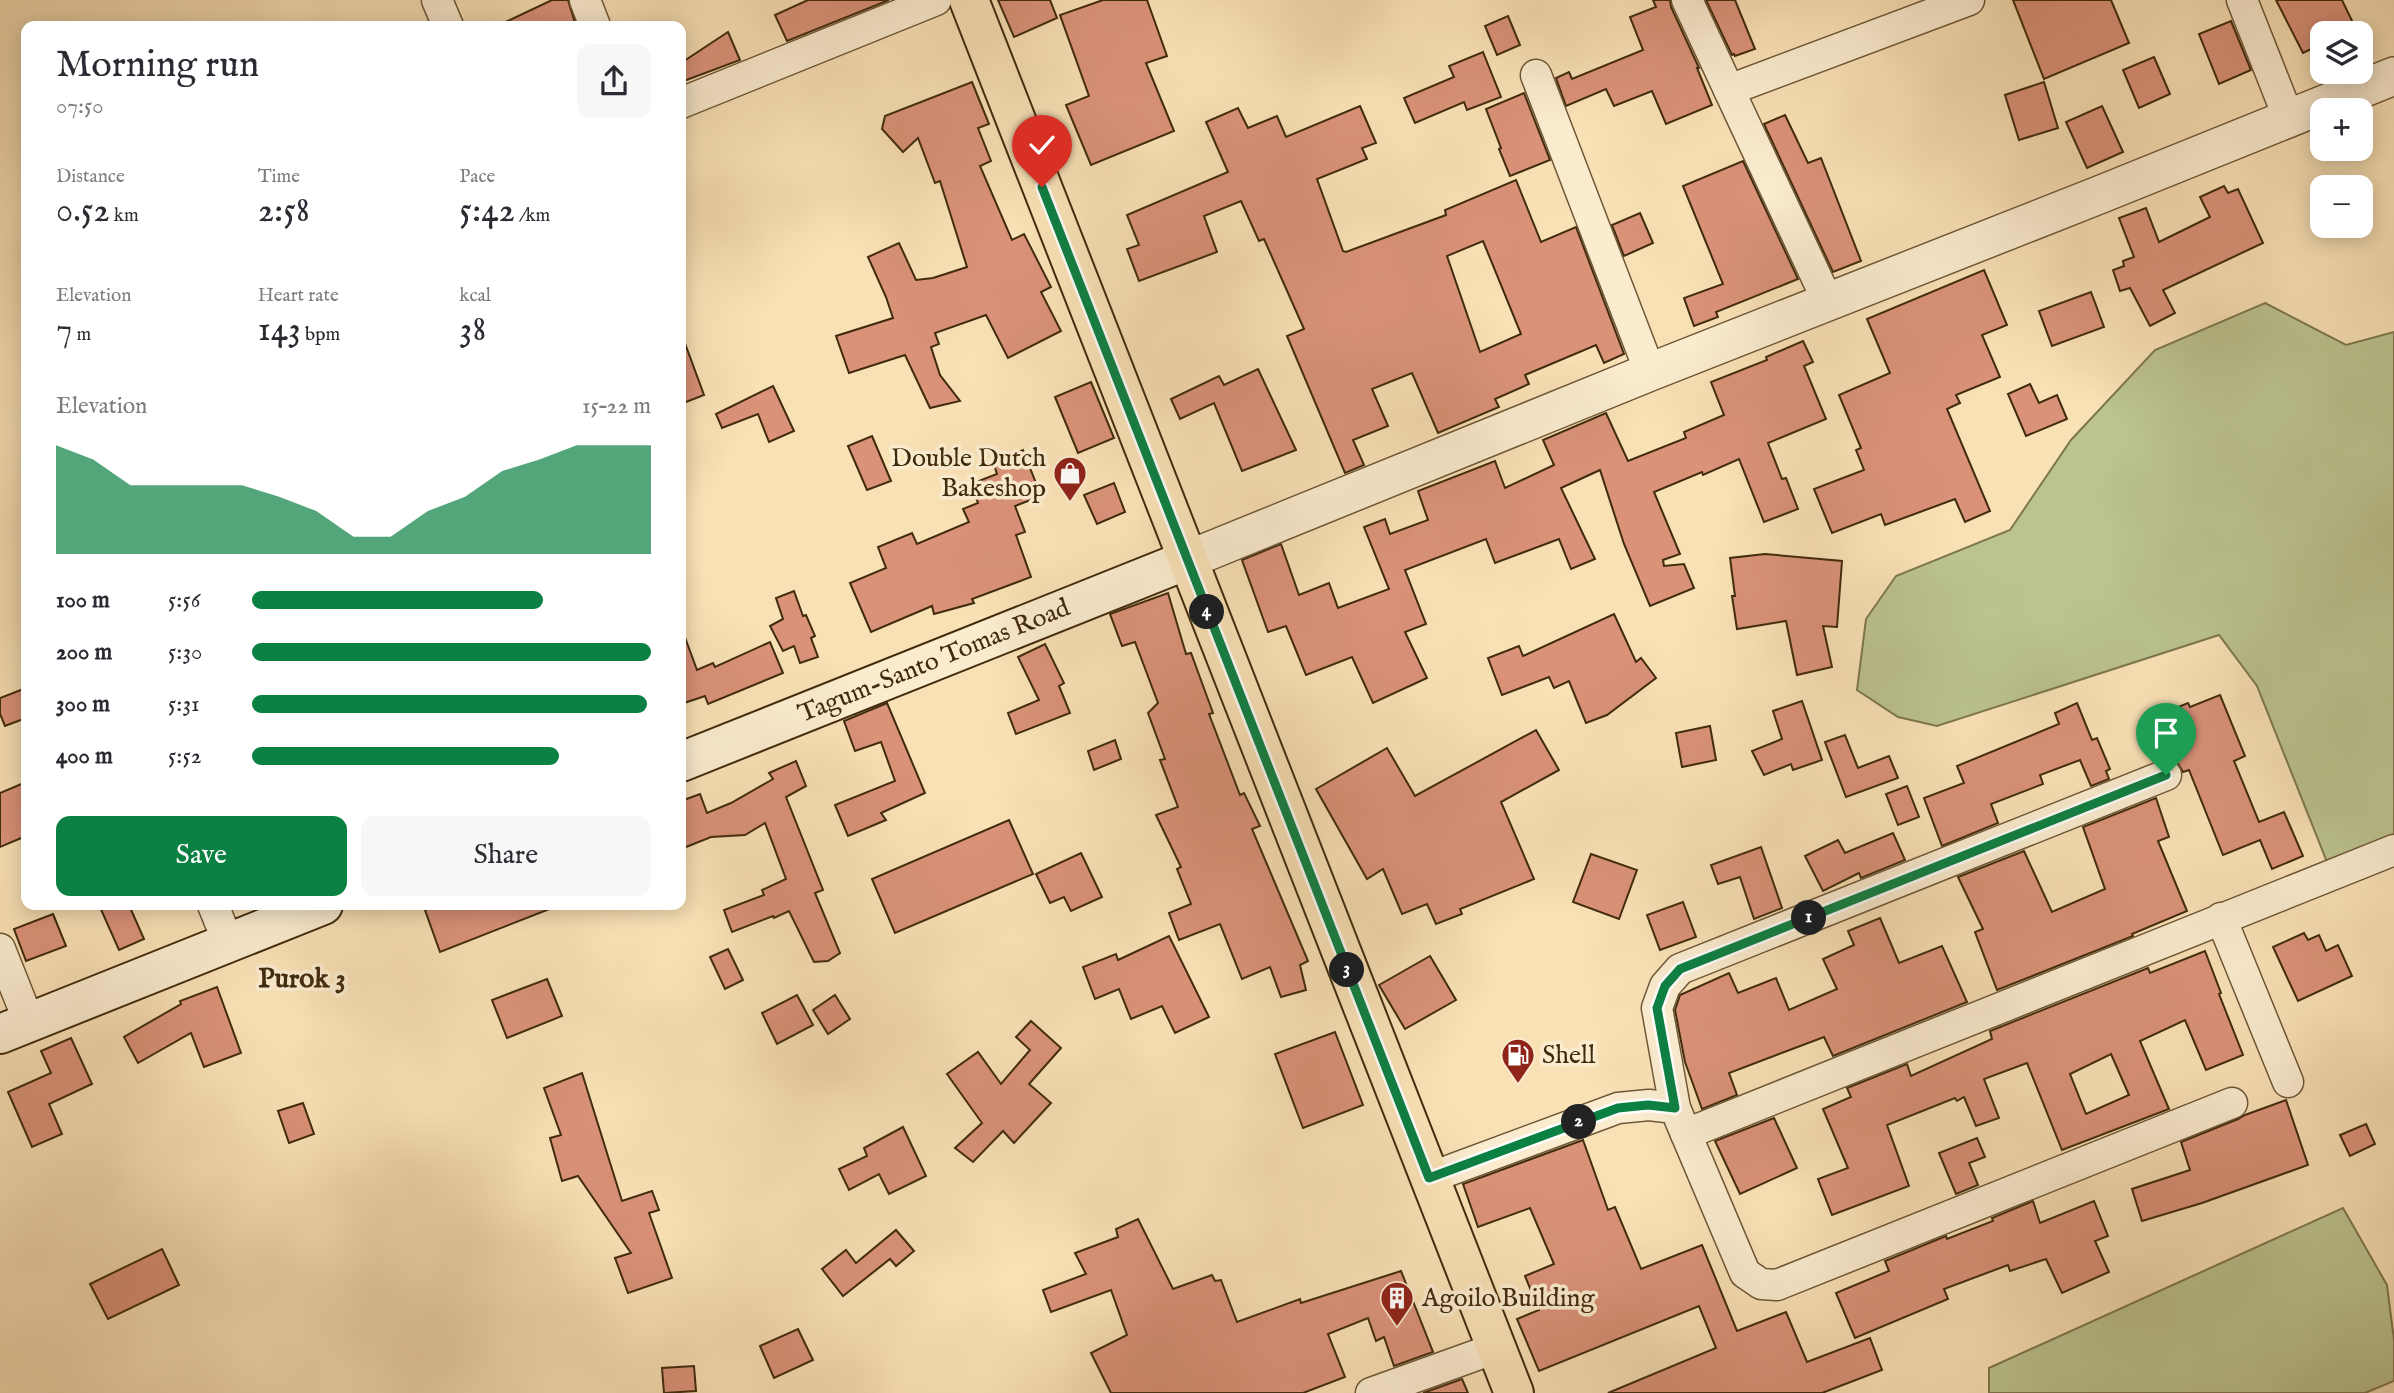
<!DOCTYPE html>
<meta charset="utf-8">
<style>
body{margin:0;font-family:"IM FELL English",serif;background:#f7f7f7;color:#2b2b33;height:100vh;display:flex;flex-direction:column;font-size:26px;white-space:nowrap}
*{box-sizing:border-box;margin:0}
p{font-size:23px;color:#7c7c81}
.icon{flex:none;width:38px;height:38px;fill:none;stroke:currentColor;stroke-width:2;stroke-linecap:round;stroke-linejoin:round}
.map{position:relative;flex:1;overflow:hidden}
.drawer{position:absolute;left:21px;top:21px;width:665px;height:889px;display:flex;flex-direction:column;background:#fff;border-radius:14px;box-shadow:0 4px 18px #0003}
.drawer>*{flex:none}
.controls{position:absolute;left:2310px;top:21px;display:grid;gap:14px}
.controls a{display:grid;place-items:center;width:63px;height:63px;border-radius:14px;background:#fff;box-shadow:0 4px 18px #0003;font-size:35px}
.pin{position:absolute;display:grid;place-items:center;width:60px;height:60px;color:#fff;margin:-72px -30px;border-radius:50% 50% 50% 0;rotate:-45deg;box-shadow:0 0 7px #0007}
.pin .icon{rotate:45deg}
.km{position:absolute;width:35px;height:35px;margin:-18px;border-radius:50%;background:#222;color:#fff;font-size:19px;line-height:35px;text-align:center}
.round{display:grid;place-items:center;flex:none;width:74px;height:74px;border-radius:14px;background:#f7f7f7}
.head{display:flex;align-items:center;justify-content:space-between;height:119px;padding:0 35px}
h1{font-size:38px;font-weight:600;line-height:52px}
.stats{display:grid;grid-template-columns:repeat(3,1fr);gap:10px;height:119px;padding:7px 35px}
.stats div{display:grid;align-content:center}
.stats b{font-size:35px;font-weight:600}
.stats small{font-size:19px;font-weight:400}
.stats p{font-size:19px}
.chart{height:196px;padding:14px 35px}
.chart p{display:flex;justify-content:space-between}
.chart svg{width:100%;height:126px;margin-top:7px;fill:#0b8043;opacity:.7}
.cta{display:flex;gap:14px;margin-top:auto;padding:14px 35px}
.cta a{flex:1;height:80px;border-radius:14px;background:#0b8043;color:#fff;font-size:28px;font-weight:600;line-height:80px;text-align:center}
.cta a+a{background:#f7f7f7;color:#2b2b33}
ul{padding:0 35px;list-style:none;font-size:23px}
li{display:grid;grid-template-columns:112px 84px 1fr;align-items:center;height:52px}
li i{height:18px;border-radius:9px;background:#0b8043}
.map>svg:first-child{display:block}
.green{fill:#bbc390;stroke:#7e774e;stroke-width:2}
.building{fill:#da9279;stroke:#412b0d;stroke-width:2;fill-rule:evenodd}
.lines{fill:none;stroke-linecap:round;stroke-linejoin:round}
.minor-casing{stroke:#6f5837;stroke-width:33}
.tertiary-casing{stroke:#6f5837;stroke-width:40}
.secondary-casing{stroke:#412b0d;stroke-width:42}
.primary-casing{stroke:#412b0d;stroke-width:42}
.minor{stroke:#fbecd0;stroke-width:30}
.tertiary{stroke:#fbecd0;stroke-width:37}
.secondary{stroke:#fbecd0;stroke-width:38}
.primary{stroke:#f9e1b6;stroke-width:38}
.route-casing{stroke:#fff;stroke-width:14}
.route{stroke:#0b8043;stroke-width:9}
.labels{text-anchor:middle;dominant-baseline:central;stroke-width:7;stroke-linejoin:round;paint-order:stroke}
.poi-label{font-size:26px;fill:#412b0d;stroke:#fbecd0;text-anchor:start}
.street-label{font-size:26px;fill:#412b0d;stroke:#fbecd0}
.neighbourhood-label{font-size:28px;font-weight:bold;fill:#412b0d;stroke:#fbecd0}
</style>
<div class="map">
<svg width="2394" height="1393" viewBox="0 0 2394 1393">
<rect width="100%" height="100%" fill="#f9e1b6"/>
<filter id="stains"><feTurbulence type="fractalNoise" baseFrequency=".00286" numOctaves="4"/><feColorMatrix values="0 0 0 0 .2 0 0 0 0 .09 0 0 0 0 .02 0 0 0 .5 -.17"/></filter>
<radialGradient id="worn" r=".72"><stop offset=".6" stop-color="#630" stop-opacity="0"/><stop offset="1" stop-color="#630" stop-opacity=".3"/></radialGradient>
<g class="green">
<path d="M2265 303 2346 345 2394 332V837L2327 862 2257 686 2219 635 1937 726 1898 717 1857 690 1866 619 1896 576 2010 530 2071 440 2155 350Z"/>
<path d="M2343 1208 2387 1285 2394 1340V1381L2365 1393H1989V1368Z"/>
</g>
<g class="building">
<path d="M552 0H568L576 26H497Z"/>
<path d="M808 0H889L787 41 775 15Z"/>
<path d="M998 0H1050L1057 18 1014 37Z"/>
<path d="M1103 0H1147L1167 56 1146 63 1174 131 1091 165 1066 105 1089 96 1060 15Z"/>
<path d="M1653 0H1670L1671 7 1699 68H1697L1712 105 1666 124 1652 91 1614 106 1606 89 1566 106 1556 78 1569 72 1572 79 1643 50 1630 17 1656 7Z"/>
<path d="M1706 0H1735L1755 49 1735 56 1734 54 1732 55Z"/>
<path d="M2013 0H2111L2129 43 2044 79Z"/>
<path d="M2276 0H2342L2355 27 2343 33H2322V44L2303 53Z"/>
<path d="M1508 16 1520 45 1497 55 1485 26Z"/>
<path d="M2231 21 2251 70 2219 84 2199 34Z"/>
<path d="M728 32 740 60 681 82V63Z"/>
<path d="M1483 52 1501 97 1467 110 1464 102 1415 123 1404 98 1454 77 1449 66Z"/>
<path d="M2154 57 2170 94 2139 108 2123 70Z"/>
<path d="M972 82 989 124 978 128 991 161 980 166 1012 240 1024 234 1051 287 1041 292 1061 331 1008 358 986 315 935 333 939 344 931 347 940 375 960 401 930 408 905 355 849 373 836 336 893 318 886 297 868 257 899 243 916 280 933 278 967 267 940 181 935 183 918 138 903 152 882 129 885 116Z"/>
<path d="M2044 82 2058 128 2019 140 2005 95Z"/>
<path d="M1524 93 1550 160 1510 176 1499 149 1501 148 1486 109Z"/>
<path d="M1360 106 1376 143 1362 148 1367 159 1317 179 1343 251 1346 252 1446 215 1445 210 1516 180 1541 242 1576 227 1624 354 1604 363 1596 345 1525 375 1529 384 1495 399 1499 407 1438 433 1412 373 1372 389 1388 426 1353 440 1364 465 1345 473 1287 336 1304 329 1264 239 1259 241 1241 201 1204 216 1217 252 1139 281 1127 249 1139 245 1127 215 1228 172 1206 122 1238 108 1248 128 1277 116 1286 137ZM1483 241 1521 334 1480 352 1447 256Z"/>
<path d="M2102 106 2123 152 2087 168 2066 122Z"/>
<path d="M1785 115 1808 163 1821 158 1861 261 1833 272 1764 124Z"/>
<path d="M1743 161 1798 279 1716 312 1718 317 1694 326 1684 298 1723 284 1683 186Z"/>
<path d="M2224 186 2228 193 2238 189 2263 243 2163 290 2175 313 2150 326 2130 288 2120 291 2113 270 2124 266 2123 261 2134 257 2119 218 2146 208 2159 242 2210 217 2200 197Z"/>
<path d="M1640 213 1653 243 1624 256 1612 225Z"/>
<path d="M1984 270 2007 325 1982 335 2000 377 1956 395 1960 403 1947 409 1990 511 1965 522 1955 499 1885 525 1881 514 1832 533 1814 489 1864 470 1856 450 1861 448 1839 395 1890 373 1867 319Z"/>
<path d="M2091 292 2104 327 2052 346 2039 311Z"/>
<path d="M683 338 704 395 681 404V339Z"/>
<path d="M1803 341 1813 362 1804 366 1826 419 1768 443 1782 479 1786 478 1798 509 1764 522 1739 459 1703 475 1702 472 1654 492 1680 554 1663 560 1664 566 1684 564 1694 588 1650 606 1624 544 1600 470 1561 488 1595 559 1571 569 1559 539 1495 563 1486 539 1405 570 1426 624 1405 632 1427 678 1373 703 1352 657 1306 675 1286 626 1268 632 1242 560 1281 544 1299 595 1329 583 1338 608 1389 589 1364 527 1385 519 1390 534 1428 520 1418 491 1495 461 1505 488 1554 465 1543 440 1606 413 1628 461 1686 438 1684 432 1724 415 1711 382 1767 360 1766 357Z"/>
<path d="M1258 369 1296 450 1242 471 1214 403 1180 419 1171 399 1219 376 1224 385Z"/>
<path d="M1091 382 1114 438 1078 453 1055 397Z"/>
<path d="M2030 384 2039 403 2057 395 2067 419 2026 436 2008 394Z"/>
<path d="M773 386 794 431 769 442 758 414 722 428 716 414Z"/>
<path d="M872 436 891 481 867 490 848 446Z"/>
<path d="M1023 450 1041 496 1015 506 1025 532 1016 535 1031 577 972 599 974 603 934 614 932 606 871 632 850 583 886 568 878 547 912 533 917 544 969 522 963 509 978 503 971 484 997 474 993 462Z"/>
<path d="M1114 483 1125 512 1097 524 1084 495Z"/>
<path d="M1765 554 1842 561 1837 627 1823 626 1832 667 1797 675 1786 621 1737 629 1732 596H1735L1730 558Z"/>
<path d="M794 591 803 616 806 615 815 636 811 638 818 657 800 663 794 646 783 651 770 626 783 619 776 598Z"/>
<path d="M1168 593 1186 654 1191 653 1213 713 1209 714 1240 795 1244 793 1260 826 1252 829 1308 961 1300 965 1306 990 1281 997 1270 967 1242 979 1220 924 1179 940 1169 913 1191 904 1177 869 1181 867 1156 815 1178 807 1160 760 1165 759 1148 713 1158 703 1135 642 1122 646 1110 614Z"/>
<path d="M1614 614 1636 662 1641 658 1656 678 1607 715 1586 723 1569 681 1554 688 1549 677 1502 695 1488 658 1519 646 1523 656Z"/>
<path d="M683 632 697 670 713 663 715 667 770 642 783 673 708 704 705 696 681 704V633Z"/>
<path d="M1045 644 1064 683 1059 686 1070 713 1016 734 1008 713 1039 700 1018 657Z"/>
<path d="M26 688V718L5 726 0 714V698Z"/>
<path d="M2220 695 2245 756 2234 761 2259 822 2284 812 2303 856 2272 869 2260 840 2223 855 2189 770 2183 772 2177 762 2165 758 2149 719 2188 703 2190 707Z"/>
<path d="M1802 701 1822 760 1793 770 1791 764 1764 775 1752 751 1782 739 1773 711Z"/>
<path d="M887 703 925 793 881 813 886 820 848 836 835 805 895 781 881 742 855 751 844 721Z"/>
<path d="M2077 703 2092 740 2097 738 2110 769 2106 771 2109 779 2091 786 2080 760 2040 775 2043 784 1991 804 1998 823 1942 846 1924 798 1964 783 1957 766 2059 724 2055 713Z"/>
<path d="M1710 726 1716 760 1682 767 1676 733Z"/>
<path d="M1536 730 1559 770 1501 802 1534 879 1460 909 1462 914 1436 924 1427 904 1402 914 1383 869 1367 879 1316 789 1387 748 1415 796Z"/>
<path d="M1845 735 1858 768 1889 756 1898 778 1846 797 1825 742Z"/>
<path d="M1115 740 1121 759 1094 770 1088 751Z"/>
<path d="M796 761 806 786 786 797 823 890 815 893 840 953 828 961 814 962 789 911 774 918 773 916 732 932 724 910 764 895 762 890 786 879 765 823 745 835 711 837 681 849V801L700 794 707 813 731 803 773 779 769 773Z"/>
<path d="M26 782V836L0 847V793Z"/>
<path d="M1907 786 1919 817 1898 825 1886 794Z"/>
<path d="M2156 798 2169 837 2158 841 2187 911 2132 934 2133 936 1997 990 1975 932 1983 929 1958 877 2024 851 2052 912 2105 889 2083 827Z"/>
<path d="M1009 820 1033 874 895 933 872 879Z"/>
<path d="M1893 833 1905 860 1861 878 1859 873 1823 891 1805 856 1838 840 1845 853Z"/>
<path d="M1761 847 1782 908 1754 919 1740 877 1718 884 1711 865Z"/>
<path d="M1081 853 1102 897 1071 911 1064 897 1050 903 1036 874Z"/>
<path d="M1591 854 1637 870 1619 919 1573 902Z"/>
<path d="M1683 902 1696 937 1660 950 1647 915Z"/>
<path d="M99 905H129L144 939 119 950Z"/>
<path d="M439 905H557V906L440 952 425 910Z"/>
<path d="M53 914 66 946 26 961 14 929Z"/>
<path d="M1880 918 1899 963 1942 946 1967 1002 1833 1056 1824 1037 1729 1073 1737 1095 1702 1109 1685 1062 1675 1010 1680 995 1729 973 1738 993 1776 978 1789 1010 1837 989 1823 959 1854 945 1848 931Z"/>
<path d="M2304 933 2308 940 2319 935 2326 951 2338 945 2352 976 2298 1001 2273 947Z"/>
<path d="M1169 936 1209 1017 1175 1033 1162 1006 1131 1019 1119 989 1095 999 1083 967 1116 954 1118 960Z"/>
<path d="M728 949 743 980 725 989 710 957Z"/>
<path d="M2205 951 2221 993 2219 994 2243 1055 2206 1070 2185 1020 2140 1041 2169 1109 2062 1150 2027 1063 1984 1079 1999 1118 1976 1126 1964 1097 1957 1101 1955 1098 1887 1125 1909 1186 1832 1215 1818 1179 1848 1168 1823 1109 1851 1097 1847 1088 1907 1064 1911 1076 1992 1039 1990 1031 2148 968 2150 973ZM2111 1054 2129 1095 2086 1114 2070 1074Z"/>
<path d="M1430 956 1456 1000 1405 1029 1379 985Z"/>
<path d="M547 979 562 1016 507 1038 492 1000Z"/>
<path d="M217 987 241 1053 204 1067 191 1033 138 1063 124 1037 181 1004 180 1001Z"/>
<path d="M797 995 813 1025 777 1044 762 1013Z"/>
<path d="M835 995 850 1019 828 1034 813 1010Z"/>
<path d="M1031 1021 1061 1048 1029 1084 1051 1103 1014 1143 1003 1131 973 1162 955 1148 982 1123 947 1074 978 1052 1001 1084 1030 1050 1016 1037Z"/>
<path d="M1335 1032 1363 1105 1303 1128 1275 1054Z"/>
<path d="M71 1038 92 1084 49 1104 62 1134 32 1147 8 1092 51 1073 41 1051Z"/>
<path d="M582 1073 622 1201 652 1191 659 1210 649 1213 672 1278 628 1293 615 1258 631 1253 578 1176 562 1181 550 1138 561 1135 544 1088Z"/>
<path d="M2286 1100 2308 1165 2202 1203 2142 1221 2132 1189 2190 1170 2181 1142 2238 1119 2245 1115Z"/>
<path d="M303 1103 314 1134 289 1143 278 1111Z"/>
<path d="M1774 1118 1797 1168 1740 1194 1715 1141Z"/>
<path d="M2366 1124 2375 1144 2350 1156 2340 1135Z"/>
<path d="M903 1127 926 1176 889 1194 879 1174 849 1190 839 1169 867 1156 864 1148Z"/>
<path d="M1977 1138 1985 1157 1969 1163 1978 1185 1956 1194 1939 1153Z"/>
<path d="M1583 1140 1608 1210 1615 1207 1641 1269 1702 1245 1737 1331 1786 1312 1807 1362 1870 1338 1882 1370 1822 1393H1608L1716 1348 1699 1306 1539 1371 1517 1319 1539 1310 1525 1276 1554 1264 1530 1208 1478 1227 1463 1184Z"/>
<path d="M2033 1201 2040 1223 2094 1201 2108 1236 2095 1241 2109 1272 2062 1293 2046 1259 2010 1271 2008 1265 1944 1289 1948 1299 1855 1338 1836 1293 1889 1271 1885 1261 1946 1236 1947 1239 1993 1221 1992 1218Z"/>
<path d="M1138 1219 1173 1289 1212 1275 1215 1281 1221 1280 1237 1322 1300 1299 1301 1303 1401 1271 1433 1352 1394 1366 1384 1337 1376 1341 1368 1318 1328 1334 1345 1377 1303 1393H1111L1091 1353 1127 1335 1111 1290 1051 1312 1043 1290 1086 1274 1075 1253 1118 1237 1116 1229Z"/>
<path d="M896 1230 914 1251 896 1266 890 1259 843 1296 822 1269 846 1250 856 1263Z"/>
<path d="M162 1249 179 1285 108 1319 90 1284Z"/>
<path d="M798 1329 813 1360 774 1378 760 1346Z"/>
<path d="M694 1366 696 1391 664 1393 662 1368Z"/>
<path d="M1462 1379 1468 1393H1423Z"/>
</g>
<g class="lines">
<defs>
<g id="minor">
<path d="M437 0 448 26"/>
<path d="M585 0 595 26"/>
<path d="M1687 0 1828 302"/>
<path d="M2242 0 2289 119"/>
<path d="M1536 75 1650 372"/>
<path d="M1729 90 1969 0"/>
<path d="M681 103 936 0"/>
<path d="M213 905 228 942"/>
<path d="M2221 918 2288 1082"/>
<path d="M0 949 29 1022"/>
<path d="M1675 1108 1657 1008 1665 986 1680 969 2166 775"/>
<path d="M1686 1134 2394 850"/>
<path d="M1429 1178 1618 1108 1649 1105 1675 1108 1745 1273 1761 1284 1777 1285 2232 1103"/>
<path d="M1371 1393 1496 1348"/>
</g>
<path id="tertiary" d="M1187 560 1650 372 2099 195 2394 76"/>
<g id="secondary">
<path d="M681 762 1187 560"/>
<path d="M0 1034 323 905"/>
</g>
<path id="primary" d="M969 0 1514 1393"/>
</defs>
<use href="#minor" class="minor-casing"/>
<use href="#tertiary" class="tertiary-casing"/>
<use href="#secondary" class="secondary-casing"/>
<use href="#primary" class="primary-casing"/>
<use href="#minor" class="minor"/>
<use href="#tertiary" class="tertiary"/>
<use href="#secondary" class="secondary"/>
<use href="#primary" class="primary"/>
</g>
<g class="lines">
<defs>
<path id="route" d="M1042 187 1429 1178 1618 1108 1648 1105 1675 1108 1657 1008 1665 986 1680 969 2166 775"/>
</defs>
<use href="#route" class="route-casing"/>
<use href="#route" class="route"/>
</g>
<defs>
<symbol id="shop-pin" viewBox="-11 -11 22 30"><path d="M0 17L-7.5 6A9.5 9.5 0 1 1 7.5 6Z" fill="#8f2418" stroke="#fbecd0"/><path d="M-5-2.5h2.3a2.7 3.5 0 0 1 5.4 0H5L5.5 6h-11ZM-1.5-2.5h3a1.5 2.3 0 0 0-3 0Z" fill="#fff"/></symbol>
<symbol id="fuel-pin" viewBox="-11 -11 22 30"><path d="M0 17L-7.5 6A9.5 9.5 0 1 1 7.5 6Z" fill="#8f2418" stroke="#fbecd0"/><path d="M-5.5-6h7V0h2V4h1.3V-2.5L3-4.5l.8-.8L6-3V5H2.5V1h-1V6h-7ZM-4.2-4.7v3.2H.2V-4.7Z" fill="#fff"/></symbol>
<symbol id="building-pin" viewBox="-11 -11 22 30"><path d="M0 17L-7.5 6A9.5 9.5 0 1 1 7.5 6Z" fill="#8f2418" stroke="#fbecd0"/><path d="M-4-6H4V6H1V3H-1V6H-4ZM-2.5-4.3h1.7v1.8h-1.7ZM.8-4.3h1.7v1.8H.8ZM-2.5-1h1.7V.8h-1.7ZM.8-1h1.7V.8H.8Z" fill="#fff"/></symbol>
</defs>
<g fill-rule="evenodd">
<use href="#shop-pin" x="1051" y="454" width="38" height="52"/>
<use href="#fuel-pin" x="1499" y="1036" width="38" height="52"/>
<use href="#building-pin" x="1378" y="1279" width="38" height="52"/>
</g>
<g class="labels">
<g class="poi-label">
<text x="1046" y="458" text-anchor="end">Double Dutch<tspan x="1046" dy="30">Bakeshop</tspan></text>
<text x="1542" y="1055">Shell</text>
<text x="1422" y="1298">Agoilo Building</text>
</g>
<g class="street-label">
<text transform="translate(934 661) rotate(-22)">Tagum-Santo Tomas Road</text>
</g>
<g class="neighbourhood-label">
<text x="302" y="979">Purok 3</text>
</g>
</g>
<rect width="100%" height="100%" filter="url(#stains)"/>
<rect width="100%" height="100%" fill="url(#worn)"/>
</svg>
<div class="controls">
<a><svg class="icon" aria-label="layers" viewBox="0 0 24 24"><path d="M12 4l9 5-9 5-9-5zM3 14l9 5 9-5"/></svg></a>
<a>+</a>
<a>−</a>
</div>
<div class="pin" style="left:2166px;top:775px;background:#1e9e55"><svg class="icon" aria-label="arrive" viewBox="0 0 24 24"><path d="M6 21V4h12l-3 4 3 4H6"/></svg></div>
<div class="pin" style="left:1042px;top:187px;background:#d93025"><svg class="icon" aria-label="check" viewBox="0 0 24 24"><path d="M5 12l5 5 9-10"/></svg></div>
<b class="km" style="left:1809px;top:918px">1</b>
<b class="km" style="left:1579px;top:1122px">2</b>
<b class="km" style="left:1347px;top:970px">3</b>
<b class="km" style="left:1207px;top:612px">4</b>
<section class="drawer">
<div class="head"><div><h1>Morning run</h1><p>07:50</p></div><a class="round"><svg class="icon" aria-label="share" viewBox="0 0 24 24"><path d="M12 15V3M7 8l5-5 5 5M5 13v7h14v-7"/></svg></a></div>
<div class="stats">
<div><p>Distance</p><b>0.52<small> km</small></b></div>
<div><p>Time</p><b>2:58</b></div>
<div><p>Pace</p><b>5:42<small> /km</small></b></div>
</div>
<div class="stats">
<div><p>Elevation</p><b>7<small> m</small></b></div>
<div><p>Heart rate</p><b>143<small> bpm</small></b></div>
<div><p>kcal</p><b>38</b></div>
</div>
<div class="chart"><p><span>Elevation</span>15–22 m</p>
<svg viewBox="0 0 160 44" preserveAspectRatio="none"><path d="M0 44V6L10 11L20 20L30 20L40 20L50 20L60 24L70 29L80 38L90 38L100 29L110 24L120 15L130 11L140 6L150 6L160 6V44z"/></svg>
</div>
<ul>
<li><b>100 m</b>5:56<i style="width:73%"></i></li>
<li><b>200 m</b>5:30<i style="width:100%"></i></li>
<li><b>300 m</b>5:31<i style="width:99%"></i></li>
<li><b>400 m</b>5:52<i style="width:77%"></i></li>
</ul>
<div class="cta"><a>Save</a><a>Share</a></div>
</section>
</div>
